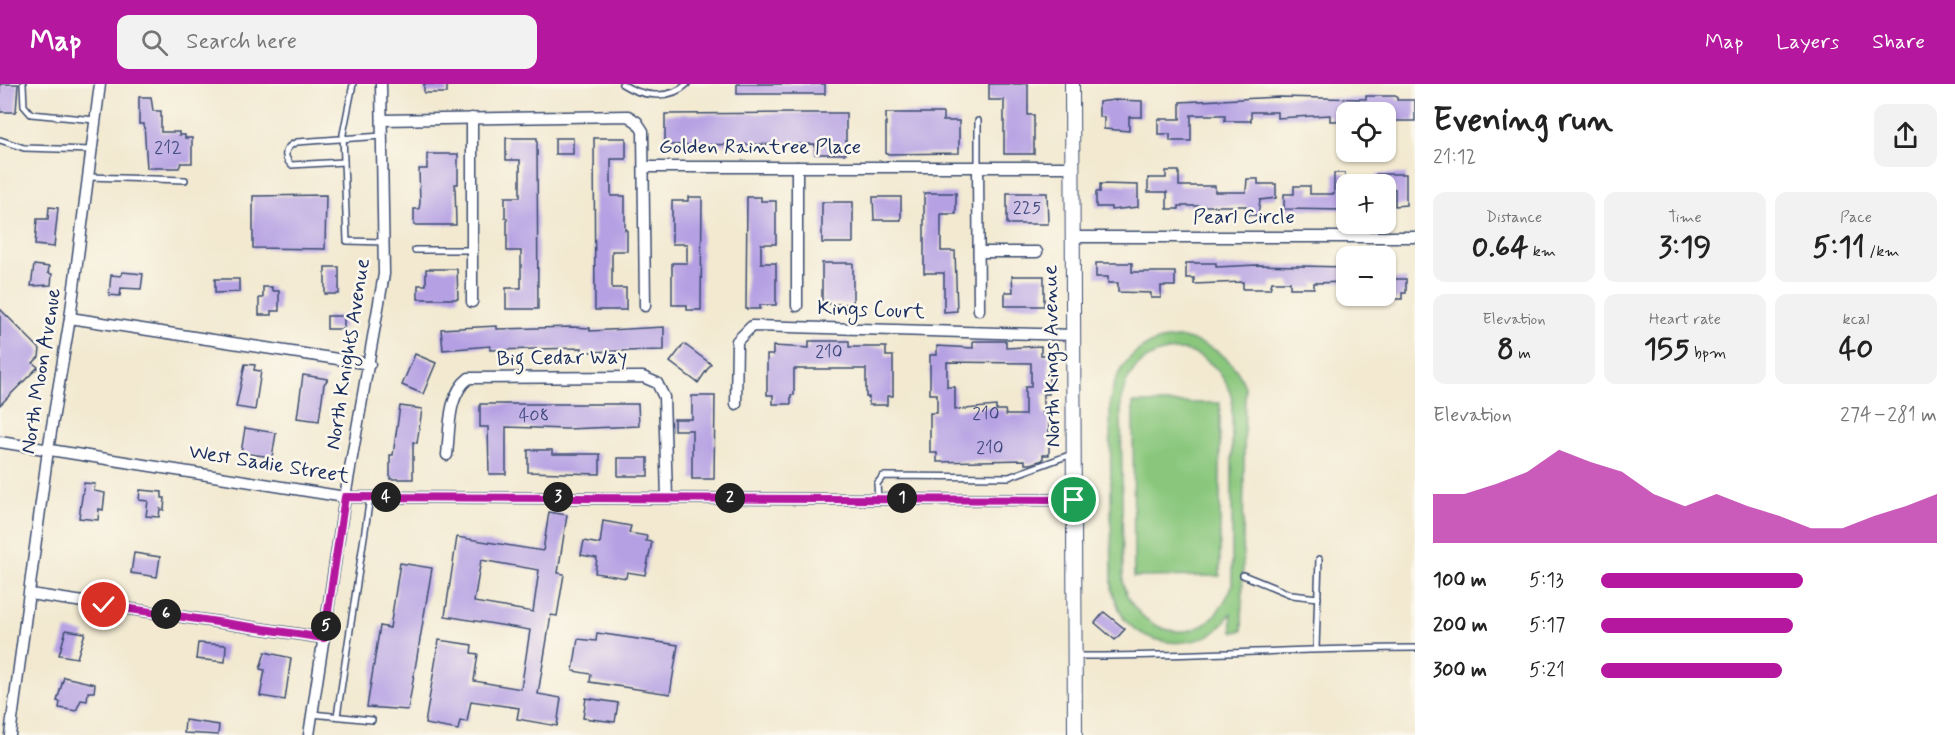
<!DOCTYPE html>
<meta charset="utf-8">
<style>
body{margin:0;font-family:Mynerve,sans-serif;background:#f2f2f2;color:#222;height:100vh;display:flex;flex-direction:column;font-size:22px;white-space:nowrap}
*{box-sizing:border-box;margin:0}
p{font-size:20px;color:#767676}
.icon{flex:none;width:33px;height:33px;fill:none;stroke:currentColor;stroke-width:2;stroke-linecap:round;stroke-linejoin:round}
.map{position:relative;flex:1;overflow:hidden}
.side{display:flex;flex-direction:column;background:#fff;width:540px}
.side>*{flex:none}
.tools{position:absolute;left:1336px;top:18px;display:grid;gap:12px}
.tools a{display:grid;place-items:center;width:60px;height:60px;border-radius:12px;background:#fff;box-shadow:0 2px 4px #0004;font-size:30px}
.pin{position:absolute;display:grid;place-items:center;width:51px;height:51px;color:#fff;margin:-26px;border:3px solid #fff;border-radius:50%;box-shadow:0 2px 6px #0007}
.km{position:absolute;width:30px;height:30px;margin:-15px;border-radius:50%;background:#222;color:#fff;font-size:16px;line-height:30px;text-align:center}
.round{display:grid;place-items:center;flex:none;width:63px;height:63px;border-radius:12px;background:#f2f2f2}
.head{display:flex;align-items:center;justify-content:space-between;height:102px;padding:0 18px}
h1{font-size:33px;font-weight:800;line-height:45px}
.stats{display:grid;grid-template-columns:repeat(3,1fr);gap:9px;height:102px;padding:6px 18px}
.stats div{display:grid;align-content:center;border-radius:12px;background:#f2f2f2;text-align:center}
.stats b{font-size:30px;font-weight:800}
.stats small{font-size:16px;font-weight:400}
.stats p{font-size:16px}
.chart{height:168px;padding:12px 18px}
.chart p{display:flex;justify-content:space-between}
.chart svg{width:100%;height:108px;margin-top:6px;fill:#b5179e;opacity:.7}
ul{padding:0 18px;list-style:none;font-size:20px}
li{display:grid;grid-template-columns:96px 72px 1fr;align-items:center;height:45px}
li i{height:15px;border-radius:8px;background:#b5179e}
header{display:flex;align-items:center;gap:36px;box-sizing:border-box;height:84px;padding:0 30px;background:#b5179e;color:#fff}
header strong{font-size:28px}
nav{display:flex;gap:33px;margin-inline-start:auto;font-size:21px}
.search{width:420px;height:54px;background:#f2f2f2;display:flex;align-items:center;gap:15px;box-sizing:border-box;padding:0 21px;border-radius:12px;color:#767676;font-size:22px}
main{display:flex;flex:1;min-height:0}
.map>svg:first-child{display:block}
.green{fill:#8ac77d;stroke:#527b6e;stroke-width:1.5;fill-rule:evenodd}
.building{fill:#b5a0e3;fill-rule:evenodd}
.lines{fill:none;stroke-linecap:round;stroke-linejoin:round}
.service-casing{stroke:#3b4b6f;stroke-width:8}
.minor-casing{stroke:#3b4b6f;stroke-width:13}
.tertiary-casing{stroke:#3b4b6f;stroke-width:16}
.service{stroke:#fff;stroke-width:5}
.minor{stroke:#fff;stroke-width:10}
.tertiary{stroke:#fff;stroke-width:14}
.route-casing{stroke:#fff;stroke-width:12}
.route{stroke:#b5179e;stroke-width:8}
.labels{text-anchor:middle;dominant-baseline:central;stroke-width:5;stroke-linejoin:round;paint-order:stroke}
.number-label{font-size:18px;fill:#424b7f}
.street-label{font-size:21px;fill:#1b2f5e;stroke:#fbf7ec}
</style>
<header>
<strong>Map</strong>
<div class="search"><svg class="icon" aria-label="search" viewBox="0 0 24 24"><circle cx="10" cy="10" r="6"/><path d="M15 15l6 6"/></svg>Search here</div>
<nav><a>Map</a><a>Layers</a><a>Share</a></nav>
</header>
<main>
<div class="map">
<svg width="1415" height="651" viewBox="0 0 1415 651">
<rect width="100%" height="100%" fill="#fbf7ec"/>
<filter id="ink" filterUnits="userSpaceOnUse"><feTurbulence type="fractalNoise" baseFrequency=".0167" numOctaves="2"/><feDisplacementMap in="SourceGraphic" scale="12" xChannelSelector="R" yChannelSelector="G"/><feConvolveMatrix kernelMatrix="1 2 1 2 8 2 1 2 1" color-interpolation-filters="sRGB"/></filter>
<filter id="wash" filterUnits="userSpaceOnUse"><feTurbulence type="fractalNoise" baseFrequency=".008" numOctaves="4" result="noise"/><feDisplacementMap in="SourceGraphic" scale="24" xChannelSelector="R" yChannelSelector="G"/><feGaussianBlur stdDeviation="1.35" result="paint"/><feColorMatrix in="noise" values="0 0 0 0 0 0 0 0 0 0 0 0 0 0 0 0 0 1.4 0 .05"/><feComposite in="paint" operator="in"/></filter>
<g filter="url(#wash)">
<rect width="100%" height="100%" fill="#f2e9d0"/>
<g class="green">
<path d="M1183 254C1211 260 1235 275 1245 303L1242 547 1232 548 1231 529C1226 535 1222 543 1216 547 1188 566 1148 561 1125 536 1119 529 1116 515 1112 506L1110 318C1116 278 1142 253 1183 254ZM1183 266C1209 272 1224 288 1232 314V502C1227 514 1221 525 1212 534 1179 565 1132 537 1123 500L1121 317C1127 283 1149 265 1183 266Z"/>
<path d="M1133 319H1220V492L1134 493Z"/>
</g>
<g id="blocks">
<g class="building">
<path d="M0 0H18L16 28H0Z"/>
<rect x="424" y="0" width="23" height="9"/>
<rect x="737" y="0" width="88" height="10"/>
<path d="M989 0H1028V31H1034V70H1004V16H989Z"/>
<path d="M1366 12H1397V16H1415V37H1386V28L1375 27 1347 28V37H1330V31L1277 34V28H1251V37H1225V31H1191V57H1170V50H1158V35H1180V18L1279 13 1366 15Z"/>
<path d="M139 13H151L153 27H161V48H179V51H185V54H192V79H181L179 84H147L144 40H139Z"/>
<path d="M1115 16 1142 17V33H1129V47L1104 45V33H1099V18Z"/>
<path d="M804 29H846V70H815V60L665 61V30Z"/>
<path d="M886 29H943V37H959V69L886 70Z"/>
<path d="M506 54H537L538 225H506V204H521V167H507V134H505V113H520V76H506Z"/>
<rect x="555" y="54" width="18" height="16"/>
<path d="M594 54H626V75H611V112H625V146H627V167H612V204H626V226H595Z"/>
<path d="M427 70H458V100H455L456 141H414V125H419L420 119 419 85H427Z"/>
<path d="M1166 87H1179V102H1215V108H1246L1247 95H1258V100H1276V114L1260 116 1258 131H1246V122H1179V125H1167V108H1148V94H1166Z"/>
<path d="M1334 89H1345L1346 126 1284 125V110H1294V102H1310V110H1334Z"/>
<path d="M1376 90H1406V121L1395 122V105L1386 104V100H1376Z"/>
<path d="M1100 100 1138 101V123L1111 126V123H1096V108H1100Z"/>
<path d="M924 109H956V130H941V167H955L957 227 944 228V189H924Z"/>
<path d="M1007 109H1047L1048 140H1007Z"/>
<path d="M326 111 325 165 253 164V112Z"/>
<path d="M688 113H702L701 226H687V221H672V179H687V160H672V117H688Z"/>
<path d="M747 113H761V117H776V160H761V179H776V221H760V225H746Z"/>
<path d="M873 113H901V136H874Z"/>
<rect x="822" y="118" width="31" height="41"/>
<path d="M49 123 58 124 54 163 35 161 37 135H48Z"/>
<rect x="822" y="179" width="31" height="41"/>
<path d="M1096 179H1132V188H1175V202H1161V214H1151V209L1118 208V199H1108V193H1096Z"/>
<path d="M1186 179H1216V183L1257 181 1347 183V198L1314 199V204H1290V198H1272L1270 205H1243V198L1194 200V194H1186Z"/>
<path d="M34 181 49 183 48 189 52 190 51 201 31 202Z"/>
<rect x="325" y="183" width="14" height="27"/>
<path d="M426 185H457L458 215H418V201H426Z"/>
<path d="M122 188 143 190 141 205 121 204 120 212 109 211 111 191 121 192Z"/>
<path d="M1012 192H1044V222H1005V208H1013Z"/>
<path d="M215 195H239V208L215 209Z"/>
<path d="M1386 195H1406V209H1402V215H1386Z"/>
<path d="M263 203H272V207H279V227H271V231H259V214H263Z"/>
<path d="M0 225 40 265 39 273 33 279 38 283 0 321Z"/>
<rect x="327" y="232" width="17" height="13"/>
<path d="M497 242V245L572 243 590 244V247L664 243V266L582 268V264L490 266V262L443 266 441 245Z"/>
<path d="M809 257H849V263H886V272H893V312H887V321H869V313H866V285H794V311H791V320H773V311H767V271H773V262L809 264Z"/>
<path d="M973 257H1006V264L1041 262V271H1049V310H1043V331H1049V371H1043V376L1030 380H1025V376L937 378V369H930V329H937V310H930V271H937V262L973 264ZM947 278 1031 279V303H1025V331H1006L1005 326H996V322L955 326V303H947Z"/>
<path d="M684 260 711 280 698 299 670 278Z"/>
<path d="M415 270 436 279 423 310 402 301Z"/>
<path d="M245 280 255 281 254 286 261 287 255 326 236 323Z"/>
<path d="M303 291 328 295 324 300 319 337 297 334Z"/>
<path d="M692 312H715L714 395H692V346H674V335H692Z"/>
<path d="M480 320H638L639 342 567 345 506 343V390H489L488 343H480Z"/>
<path d="M400 322 422 325 417 359 413 358V395H390V371H393Z"/>
<path d="M245 344 276 349 272 373 241 369Z"/>
<path d="M528 366H552V370H600V390L528 388Z"/>
<rect x="618" y="374" width="30" height="18"/>
<path d="M84 399 95 400 94 407 105 409 103 426 99 425 98 436 79 434Z"/>
<path d="M140 406 162 408V414H165L164 426 160 425 159 433 146 432 148 417 139 416Z"/>
<path d="M549 428 567 431 558 489 564 490 557 532 551 531 538 610 561 614 557 642 517 635 519 624 471 617 467 638 460 637 458 646 425 640 439 556 472 561 471 569 478 570 474 597 521 605 530 546 445 532 457 453 543 467ZM481 476 539 486 533 528 474 518Z"/>
<path d="M603 437 631 442 629 449 647 452 646 457 652 458 645 491 627 488 626 494 595 489 597 474 581 471 584 457 600 460Z"/>
<path d="M134 469 160 473 157 493 131 489Z"/>
<path d="M400 479 432 484 408 626 367 623 380 542 390 544Z"/>
<path d="M1104 528 1125 545 1115 556 1095 539Z"/>
<path d="M66 546 85 549 77 574 59 571Z"/>
<path d="M597 549 678 561 670 610 590 598 591 590 573 587 578 555 596 557Z"/>
<path d="M198 559 226 561 225 578 196 575Z"/>
<path d="M265 568 291 574 285 616 260 612 265 586 260 585Z"/>
<path d="M64 593 95 600 94 608H88L87 617 81 616 76 627 59 624 60 618 57 617Z"/>
<path d="M586 614 618 619 615 638 583 634Z"/>
<path d="M185 636 219 641 218 651 184 649Z"/>
</g>
</g>
</g>
<g filter="url(#ink)">
<use href="#blocks" fill-opacity="0" stroke="#3b4b6f" stroke-width="1.5"/>
<g class="lines">
<defs>
<g id="service">
<path d="M23 0 24 22 31 30 95 36"/>
<path d="M353 0 343 50 347 157 384 158"/>
<path d="M622 0C641 12 669 17 687 0"/>
<path d="M978 37V83"/>
<path d="M0 56 24 64 92 66"/>
<path d="M344 78 291 81C282 71 285 63 297 58L382 52"/>
<path d="M88 93 185 96"/>
<path d="M415 166H472"/>
<path d="M878 414 877 400 883 392 1009 393 1072 370"/>
<path d="M1243 491 1292 511 1318 514"/>
<path d="M1316 564 1319 475"/>
<path d="M1076 572C1189 573 1302 564 1415 564"/>
<path d="M312 630 372 636"/>
<path d="M337 632 370 413"/>
</g>
<g id="minor">
<path d="M472 34V218"/>
<path d="M382 36 628 32 637 38 643 47 645 222"/>
<path d="M644 83H1072"/>
<path d="M797 83V222"/>
<path d="M978 83 979 226"/>
<path d="M1072 153H1415"/>
<path d="M979 168H1037"/>
<path d="M70 234 370 280"/>
<path d="M736 320 737 257 752 242 1074 251"/>
<path d="M0 358 345 413 1074 416"/>
<path d="M447 371C450 345 447 311 469 294L643 293 657 299 664 313 667 414"/>
<path d="M30 510 324 554"/>
<path d="M10 651 48 366 70 234 100 0"/>
<path d="M309 651 345 413 384 190 381 0"/>
</g>
<path id="tertiary" d="M1072 0 1075 651"/>
</defs>
<use href="#service" class="service-casing"/>
<use href="#minor" class="minor-casing"/>
<use href="#tertiary" class="tertiary-casing"/>
<use href="#service" class="service"/>
<use href="#minor" class="minor"/>
<use href="#tertiary" class="tertiary"/>
</g>
</g>
<g class="lines" filter="url(#ink)">
<defs>
<path id="route" d="M104 521 324 554 345 413 1074 416"/>
</defs>
<use href="#route" class="route-casing"/>
<use href="#route" class="route"/>
</g>
<g class="labels">
<g class="number-label">
<text x="168" y="64">212</text>
<text x="1027" y="124">225</text>
<text x="829" y="268">210</text>
<text x="986" y="330">210</text>
<text x="534" y="332">408</text>
<text x="990" y="364">210</text>
</g>
<g class="street-label">
<text x="760" y="63">Golden Raintree Place</text>
<text x="1244" y="133">Pearl Circle</text>
<text transform="translate(871 226) rotate(2)">Kings Court</text>
<text transform="translate(348 270) rotate(-81)">North Knights Avenue</text>
<text transform="translate(1052 272) rotate(-91)">North Kings Avenue</text>
<text transform="translate(562 274) rotate(-1)">Big Cedar Way</text>
<text transform="translate(41 287) rotate(-81)">North Moon Avenue</text>
<text transform="translate(269 380) rotate(9)">West Sadie Street</text>
</g>
</g>
</svg>
<div class="tools">
<a><svg class="icon" aria-label="locate" viewBox="0 0 24 24"><circle cx="12" cy="12" r="6"/><path d="M12 2v4M12 18v4M2 12h4M18 12h4"/></svg></a>
<a>+</a>
<a>−</a>
</div>
<div class="pin" style="left:1074px;top:416px;background:#1e9e55"><svg class="icon" aria-label="arrive" viewBox="0 0 24 24"><path d="M6 21V4h12l-3 4 3 4H6"/></svg></div>
<div class="pin" style="left:104px;top:521px;background:#d93025"><svg class="icon" aria-label="check" viewBox="0 0 24 24"><path d="M5 12l5 5 9-10"/></svg></div>
<b class="km" style="left:902px;top:414px">1</b>
<b class="km" style="left:730px;top:414px">2</b>
<b class="km" style="left:558px;top:413px">3</b>
<b class="km" style="left:386px;top:413px">4</b>
<b class="km" style="left:326px;top:542px">5</b>
<b class="km" style="left:166px;top:530px">6</b>
</div>
<section class="side">
<div class="head"><div><h1>Evening run</h1><p>21:12</p></div><a class="round"><svg class="icon" aria-label="share" viewBox="0 0 24 24"><path d="M12 15V3M7 8l5-5 5 5M5 13v7h14v-7"/></svg></a></div>
<div class="stats">
<div><p>Distance</p><b>0.64<small> km</small></b></div>
<div><p>Time</p><b>3:19</b></div>
<div><p>Pace</p><b>5:11<small> /km</small></b></div>
</div>
<div class="stats">
<div><p>Elevation</p><b>8<small> m</small></b></div>
<div><p>Heart rate</p><b>155<small> bpm</small></b></div>
<div><p>kcal</p><b>40</b></div>
</div>
<div class="chart"><p><span>Elevation</span>274–281 m</p>
<svg viewBox="0 0 160 44" preserveAspectRatio="none"><path d="M0 44V24L10 24L20 20L30 15L40 6L50 11L60 15L70 24L80 29L90 24L100 29L110 33L120 38L130 38L140 33L150 29L160 24V44z"/></svg>
</div>
<ul>
<li><b>100 m</b>5:13<i style="width:60%"></i></li>
<li><b>200 m</b>5:17<i style="width:57%"></i></li>
<li><b>300 m</b>5:21<i style="width:54%"></i></li>
</ul>
</section>
</main>
